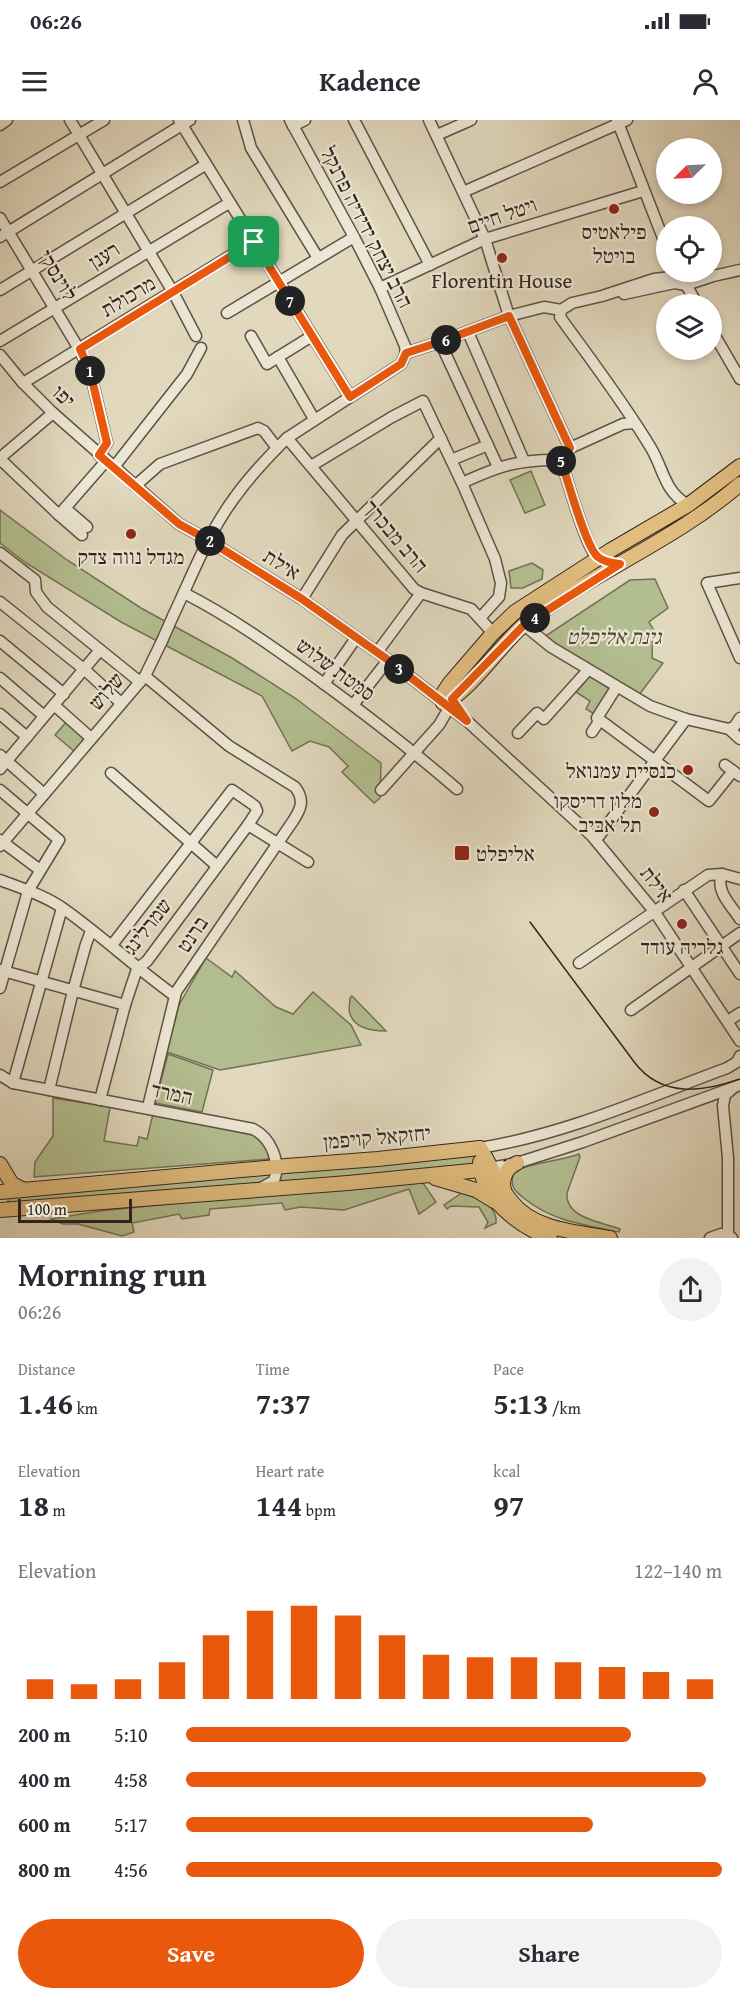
<!DOCTYPE html>
<meta charset="utf-8">
<style>
body{margin:0;font-family:"Gentium Book Plus","Frank Ruhl Libre",serif;background:#f2f2f3;color:#2b2b33;height:100vh;display:flex;flex-direction:column;font-size:22px;white-space:nowrap}
*{box-sizing:border-box;margin:0}
p{font-size:20px;color:#7c7c81}
.icon{flex:none;width:33px;height:33px;fill:none;stroke:currentColor;stroke-width:2;stroke-linecap:round;stroke-linejoin:round}
.map{position:relative;height:1118px;overflow:hidden}
.side{display:flex;flex-direction:column;background:#fff;flex:1}
.side>*{flex:none}
.needle{width:39px;rotate:246deg}
.tools{position:absolute;left:656px;top:18px;display:grid;gap:12px}
.tools a{display:grid;place-items:center;width:66px;height:66px;border-radius:50%;background:#fff;box-shadow:0 3px 9px #0003;font-size:30px}
.scale{position:absolute;left:18px;bottom:15px;width:114px;box-sizing:border-box;padding-left:6px;border:3px solid #32251c;border-top:0;font-size:16px;line-height:21px;white-space:nowrap;color:#32251c;-webkit-text-stroke:4px #ece6d4;paint-order:stroke}
.pin{position:absolute;display:grid;place-items:center;width:51px;height:51px;color:#fff;margin:-26px;border-radius:12px;box-shadow:0 3px 9px #0006}
.km{position:absolute;width:30px;height:30px;margin:-15px;border-radius:50%;background:#222;color:#fff;font-size:16px;line-height:30px;text-align:center}
.round{display:grid;place-items:center;flex:none;width:63px;height:63px;border-radius:32px;background:#f2f2f3}
.overview{display:flex;align-items:center;justify-content:space-between;height:102px;padding:0 18px}
h1{font-size:33px;font-weight:600;line-height:45px}
.stats{display:grid;grid-template-columns:repeat(3,1fr);gap:9px;height:102px;padding:6px 18px}
.stats div{display:grid;align-content:center}
.stats b{font-size:30px;font-weight:600}
.stats small{font-size:16px;font-weight:400}
.stats p{font-size:16px}
.chart{height:168px;padding:12px 18px}
.chart p{display:flex;justify-content:space-between}
.chart svg{width:100%;height:108px;margin-top:6px;stroke:#ea580c;stroke-width:6}
.cta{display:flex;gap:12px;margin-top:auto;padding:12px 18px}
.cta a{flex:1;height:69px;border-radius:36px;background:#ea580c;color:#fff;font-size:24px;font-weight:600;line-height:69px;text-align:center}
.cta a+a{background:#f2f2f3;color:#2b2b33}
ul{padding:0 18px;list-style:none;font-size:20px}
li{display:grid;grid-template-columns:96px 72px 1fr;align-items:center;height:45px}
li i{height:15px;border-radius:8px;background:#ea580c}
.status{display:flex;justify-content:space-between;align-items:center;height:42px;padding:0 30px;background:#fff;direction:ltr}
.status svg{height:16px;fill:currentColor}
header{display:flex;justify-content:space-between;align-items:center;height:78px;padding:0 18px;background:#fff;font-size:27px;font-weight:600}
.map>svg:first-child{display:block}
.green{fill:#b3be90;stroke:#727256;stroke-width:1.5}
.lines{fill:none;stroke-linecap:round;stroke-linejoin:round}
.minor-casing{stroke:#5e5244;stroke-width:13}
.major-casing{stroke:#32251c;stroke-width:16}
.minor{stroke:#ece6d4;stroke-width:10}
.major{stroke:#e0bc7e;stroke-width:14}
.tram{stroke:#32251c;stroke-width:1.5}
.minor-bridge-casing{stroke:#5e5244;stroke-width:13;stroke-linecap:butt}
.minor-bridge{stroke:#ece6d4;stroke-width:10}
.route-casing{stroke:#fff;stroke-width:12}
.route{stroke:#ea580c;stroke-width:8}
.poi-dot{fill:#8f2418;stroke:#ece6d4;stroke-width:2}
.labels{text-anchor:middle;dominant-baseline:central;stroke-width:4.5;stroke-linejoin:round;paint-order:stroke}
.street-label{font-size:21px;fill:#32251c;stroke:#ece6d4}
.poi-label{font-size:21px;fill:#32251c;stroke:#ece6d4}
.park-label{font-size:21px;font-style:italic;fill:#524b39;stroke:#ece6d4}
</style>
<div class="status"><b>06:26</b><svg viewBox="0 0 49 12"><path d="M0 12V9h3v3zM5 12V6h3v6zM10 12V3h3v9zM15 12V0h3v12zM26 1h20v11H26zM47 4h2v5h-2z"/></svg></div>
<header><svg class="icon" aria-label="menu" viewBox="0 0 24 24"><path d="M4 6h16M4 12h16M4 18h16"/></svg>Kadence<svg class="icon" aria-label="person" viewBox="0 0 24 24"><circle cx="12" cy="8" r="4"/><path d="M4 21q1-7 8-7t8 7"/></svg></header>
<div class="map">
<svg width="740" height="1118" viewBox="0 0 740 1118">
<rect width="100%" height="100%" fill="#e1d8bd"/>
<filter id="stains"><feTurbulence type="fractalNoise" baseFrequency=".00333" numOctaves="4"/><feColorMatrix values="0 0 0 0 .2 0 0 0 0 .09 0 0 0 0 .02 0 0 0 .5 -.17"/></filter>
<radialGradient id="worn" r=".72"><stop offset=".6" stop-color="#630" stop-opacity="0"/><stop offset="1" stop-color="#630" stop-opacity=".3"/></radialGradient>
<g class="green">
<path d="M531 351 545 385 525 393 510 360Z"/>
<path d="M0 390 67 440 141 488 232 538 295 578 381 643 380 678 374 683 342 652 348 646 329 627 310 621 292 631 262 576 121 502 26 443 0 423Z"/>
<path d="M532 443 543 450 542 459 523 468H511L509 451Z"/>
<path d="M655 459 668 488 649 502 653 509 652 538 663 543 639 575 544 517 630 460Z"/>
<path d="M590 556 610 569 594 594 586 589 590 581 576 572Z"/>
<path d="M68 600 88 617 75 632 55 615Z"/>
<path d="M206 838 232 857 235 851 276 887 293 894 313 872 351 905 361 925 220 950 167 932 179 885Z"/>
<path d="M352 876 386 911C373 911 355 909 350 894 348 890 350 882 350 878Z"/>
<path d="M168 934 213 950 202 992 155 983Z"/>
<path d="M53 978 110 987 104 1021 137 1026 139 1017 147 1019 153 994 253 1015C265 1020 267 1027 269 1039L34 1057 35 1042 53 1016Z"/>
<path d="M477 1031V1045L275 1065 279 1051Z"/>
<path d="M579 1034 580 1037 567 1073C565 1098 601 1102 620 1109L619 1112C585 1105 552 1101 525 1079 514 1071 509 1065 514 1052 534 1041 558 1042 579 1034Z"/>
<path d="M274 1053 264 1063 8 1085V1077Z"/>
<path d="M409 1060H421L436 1082 419 1094 409 1069 344 1090 301 1087 285 1090 282 1083 210 1089 209 1095 182 1099 179 1094 132 1103 134 1112 122 1116 78 1104H63L51 1099 99 1091Z"/>
<path d="M463 1072C477 1079 498 1085 496 1103L485 1108 488 1102 479 1087 451 1086 447 1089 444 1085Z"/>
</g>
<g class="lines">
<defs>
<g id="minor">
<path d="M70 0 173 172 196 216"/>
<path d="M179 0 350 277"/>
<path d="M243 0 251 28 318 138"/>
<path d="M290 0 354 117 380 168 405 226 406 233"/>
<path d="M354 0 430 145"/>
<path d="M429 0 485 119 509 196 570 328"/>
<path d="M617 0 666 126"/>
<path d="M0 5 7 0"/>
<path d="M293 6 305 0"/>
<path d="M437 15 471 0"/>
<path d="M0 62 104 0"/>
<path d="M463 72 627 0"/>
<path d="M0 98 79 229 90 251 107 323 99 335"/>
<path d="M0 117 190 0"/>
<path d="M679 152 697 184"/>
<path d="M380 168 485 119 643 71"/>
<path d="M0 170 205 45"/>
<path d="M624 174 665 165 675 163 686 165 713 156 740 150"/>
<path d="M561 190 560 197C591 240 624 283 651 328 664 350 664 371 688 385"/>
<path d="M227 193 354 117"/>
<path d="M711 209 740 259"/>
<path d="M468 212 524 341"/>
<path d="M251 216 267 244 278 237 314 299"/>
<path d="M0 221 229 83"/>
<path d="M440 222 498 347"/>
<path d="M406 233 440 222 509 196 544 187 561 190 572 183 602 176 654 159 671 157 686 165"/>
<path d="M0 235 23 263 53 293 179 404 208 420 302 479 388 540 467 601 592 716 654 791 740 921"/>
<path d="M278 237 312 216"/>
<path d="M23 263 253 122"/>
<path d="M287 318 414 469 421 473 471 489 493 513"/>
<path d="M0 338 53 293"/>
<path d="M0 339 59 395 82 415"/>
<path d="M451 340 488 325"/>
<path d="M311 346 392 297 423 281 462 363 495 439 501 463 499 477 481 497"/>
<path d="M114 347 187 254 201 228"/>
<path d="M462 363C499 346 519 339 561 340"/>
<path d="M135 366 160 344 258 308 264 311 277 328"/>
<path d="M65 388 87 407"/>
<path d="M59 395 106 341"/>
<path d="M0 433 35 460 36 472 47 487 140 562"/>
<path d="M620 444C612 443 604 442 597 437 586 428 567 358 561 340L563 334 570 328 623 304 634 303"/>
<path d="M740 458 707 463 740 538"/>
<path d="M184 473C231 497 273 527 316 558 364 593 412 630 457 669"/>
<path d="M302 479 342 415 441 318"/>
<path d="M0 482 85 550 121 583"/>
<path d="M173 496C192 456 208 413 235 377 250 356 269 336 287 318L401 244 406 233"/>
<path d="M524 505 551 527 650 586 686 599 729 609 740 619"/>
<path d="M0 521 64 574"/>
<path d="M381 527 421 473"/>
<path d="M145 556 229 626 295 667C305 680 301 689 293 701L176 872 148 987"/>
<path d="M0 558 44 596"/>
<path d="M324 564 356 518"/>
<path d="M54 585 91 618"/>
<path d="M353 585 388 540"/>
<path d="M0 594 27 617"/>
<path d="M600 600 709 681 733 651"/>
<path d="M729 609 734 607 740 598"/>
<path d="M592 612 600 600 597 598 614 571"/>
<path d="M518 613 537 593 544 599 588 550"/>
<path d="M0 635 44 674"/>
<path d="M725 645 740 656"/>
<path d="M0 649 100 530"/>
<path d="M111 653 217 746"/>
<path d="M0 670 59 720 28 771 0 868"/>
<path d="M381 670 439 605 449 588"/>
<path d="M0 720 40 750"/>
<path d="M596 720 686 599"/>
<path d="M0 726 145 556 162 521"/>
<path d="M722 754C715 771 731 785 740 799"/>
<path d="M0 760C21 768 46 776 64 789 102 816 136 848 175 876"/>
<path d="M684 770 740 854"/>
<path d="M112 825 232 670 255 686 257 691 248 705 308 742"/>
<path d="M579 843 708 755 722 754 740 759"/>
<path d="M0 850 125 885"/>
<path d="M631 890 740 813"/>
<path d="M728 901 740 893"/>
<path d="M0 955 13 963 253 1009C271 1018 281 1042 274 1061L261 1068"/>
<path d="M13 963 62 788"/>
<path d="M49 970 73 871 86 824 91 811"/>
<path d="M100 980 125 885 137 849 147 841 248 705"/>
<path d="M480 1028C566 1014 646 978 727 948L737 942 740 936"/>
<path d="M484 1049 517 1043 583 1022 740 965"/>
<path d="M710 1118 721 1114 728 1115"/>
<path d="M732 1118 728 1115V1038L723 986 725 975 732 969"/>
</g>
<g id="major">
<path d="M740 346 688 385 611 430 515 492 493 513 450 563 444 572 443 583C466 577 503 521 525 504 593 452 676 420 740 364"/>
<path d="M480 1028C491 1045 498 1065 511 1081 533 1110 577 1112 610 1118"/>
<path d="M480 1042C481 1078 520 1107 550 1118"/>
<path d="M0 1044 12 1064 24 1070"/>
<path d="M435 1058 476 1070 494 1081"/>
<path d="M504 1070C501 1059 506 1048 517 1043"/>
<path d="M0 1072 286 1046 378 1039 480 1028"/>
<path d="M0 1090 348 1063 481 1050"/>
</g>
</defs>
<use href="#minor" class="minor-casing"/>
<use href="#major" class="major-casing"/>
<use href="#minor" class="minor"/>
<use href="#major" class="major"/>
<g class="tram">
<path d="M530 802 635 943C662 978 703 972 740 959"/>
<path d="M504 1041 506 1040"/>
</g>
<defs>
<path id="minor-bridge" d="M162 521 173 496"/>
</defs>
<use href="#minor-bridge" class="minor-bridge-casing"/>
<use href="#minor-bridge" class="minor-bridge"/>
</g>
<g class="lines">
<defs>
<path id="route" d="M254 122 350 277 401 244 406 233 440 222 509 196 570 328 563 334 561 340C567 358 586 428 598 437 604 442 612 443 620 444L524 505 452 579 467 601 388 540 302 479 208 420 179 404 99 335 107 323 90 251 80 229Z"/>
</defs>
<use href="#route" class="route-casing"/>
<use href="#route" class="route"/>
</g>
<g class="poi-dot">
<circle cx="614" cy="89" r="6"/>
<circle cx="502" cy="138" r="6"/>
<circle cx="131" cy="414" r="6"/>
<circle cx="688" cy="650" r="6"/>
<circle cx="654" cy="692" r="6"/>
<rect x="454" y="725" width="16" height="16" rx="3"/>
<circle cx="682" cy="804" r="6"/>
</g>
<g class="labels">
<g class="street-label">
<text transform="translate(502 95) rotate(-19)">ויטל חיים</text>
<text transform="translate(367 107) rotate(63)">הרב יצחק ידידיה פרנקל</text>
<text transform="translate(104 135) rotate(-32)">רענן</text>
<text transform="translate(58 155) rotate(59)">לוינסקי</text>
<text transform="translate(128 176) rotate(-31)">מרכולת</text>
<text transform="translate(64 276) rotate(44)">יפו</text>
<text transform="translate(396 416) rotate(50)">הרב מבכרך</text>
<text transform="translate(282 444) rotate(32)">אילת</text>
<text transform="translate(336 549) rotate(36)">סמטת שלוש</text>
<text transform="translate(106 571) rotate(-49)">שלוש</text>
<text transform="translate(657 764) rotate(52)">אילת</text>
<text transform="translate(147 806) rotate(-52)">שמרלינג</text>
<text transform="translate(192 814) rotate(-56)">ברנט</text>
<text transform="translate(172 973) rotate(12)">המרד</text>
<text transform="translate(377 1017) rotate(-5)">יחזקאל קויפמן</text>
</g>
<g class="poi-label">
<text x="614" y="111">פילאטיס<tspan x="614" dy="24">בויטל</tspan></text>
<text x="502" y="160">Florentin House</text>
<text x="131" y="436">מגדל נווה צדק</text>
<text x="676" y="650" text-anchor="end">כנסיית עמנואל</text>
<text x="642" y="680" text-anchor="end">מלון דריסקו<tspan x="642" dy="24">תל אביב</tspan></text>
<text x="476" y="733" text-anchor="start">אליפלט</text>
<text x="682" y="826">גלריה עודד</text>
</g>
<g class="park-label">
<text x="614" y="516">גינת אליפלט</text>
</g>
</g>
<rect width="100%" height="100%" filter="url(#stains)"/>
<rect width="100%" height="100%" fill="url(#worn)"/>
</svg>
<div class="tools">
<a><svg class="needle" viewBox="-14 -14 28 28"><path d="M0-13l5 13h-10z" fill="#e53935"/><path d="M0 13l5-13h-10z" fill="#7c7c81"/></svg></a>
<a><svg class="icon" aria-label="locate" viewBox="0 0 24 24"><circle cx="12" cy="12" r="6"/><path d="M12 2v4M12 18v4M2 12h4M18 12h4"/></svg></a>
<a><svg class="icon" aria-label="layers" viewBox="0 0 24 24"><path d="M12 4l9 5-9 5-9-5zM3 14l9 5 9-5"/></svg></a>
</div>
<div class="scale">100 m</div>
<div class="pin" style="left:254px;top:122px;background:#1e9e55"><svg class="icon" aria-label="arrive" viewBox="0 0 24 24"><path d="M6 21V4h12l-3 4 3 4H6"/></svg></div>
<b class="km" style="left:90px;top:251px">1</b>
<b class="km" style="left:210px;top:421px">2</b>
<b class="km" style="left:399px;top:549px">3</b>
<b class="km" style="left:535px;top:498px">4</b>
<b class="km" style="left:561px;top:341px">5</b>
<b class="km" style="left:446px;top:220px">6</b>
<b class="km" style="left:290px;top:181px">7</b>
</div>
<section class="side">
<div class="overview"><div><h1>Morning run</h1><p>06:26</p></div><a class="round"><svg class="icon" aria-label="share" viewBox="0 0 24 24"><path d="M12 15V3M7 8l5-5 5 5M5 13v7h14v-7"/></svg></a></div>
<div class="stats">
<div><p>Distance</p><b>1.46<small> km</small></b></div>
<div><p>Time</p><b>7:37</b></div>
<div><p>Pace</p><b>5:13<small> /km</small></b></div>
</div>
<div class="stats">
<div><p>Elevation</p><b>18<small> m</small></b></div>
<div><p>Heart rate</p><b>144<small> bpm</small></b></div>
<div><p>kcal</p><b>97</b></div>
</div>
<div class="chart"><p><span>Elevation</span>122–140 m</p>
<svg viewBox="0 0 160 44" preserveAspectRatio="none"><path d="M5 44V36M15 44V38M25 44V36M35 44V29M45 44V18M55 44V8M65 44V6M75 44V10M85 44V18M95 44V26M105 44V27M115 44V27M125 44V29M135 44V31M145 44V33M155 44V36"/></svg>
</div>
<ul>
<li><b>200 m</b>5:10<i style="width:83%"></i></li>
<li><b>400 m</b>4:58<i style="width:97%"></i></li>
<li><b>600 m</b>5:17<i style="width:76%"></i></li>
<li><b>800 m</b>4:56<i style="width:100%"></i></li>
</ul>
<div class="cta"><a>Save</a><a>Share</a></div>
</section>
